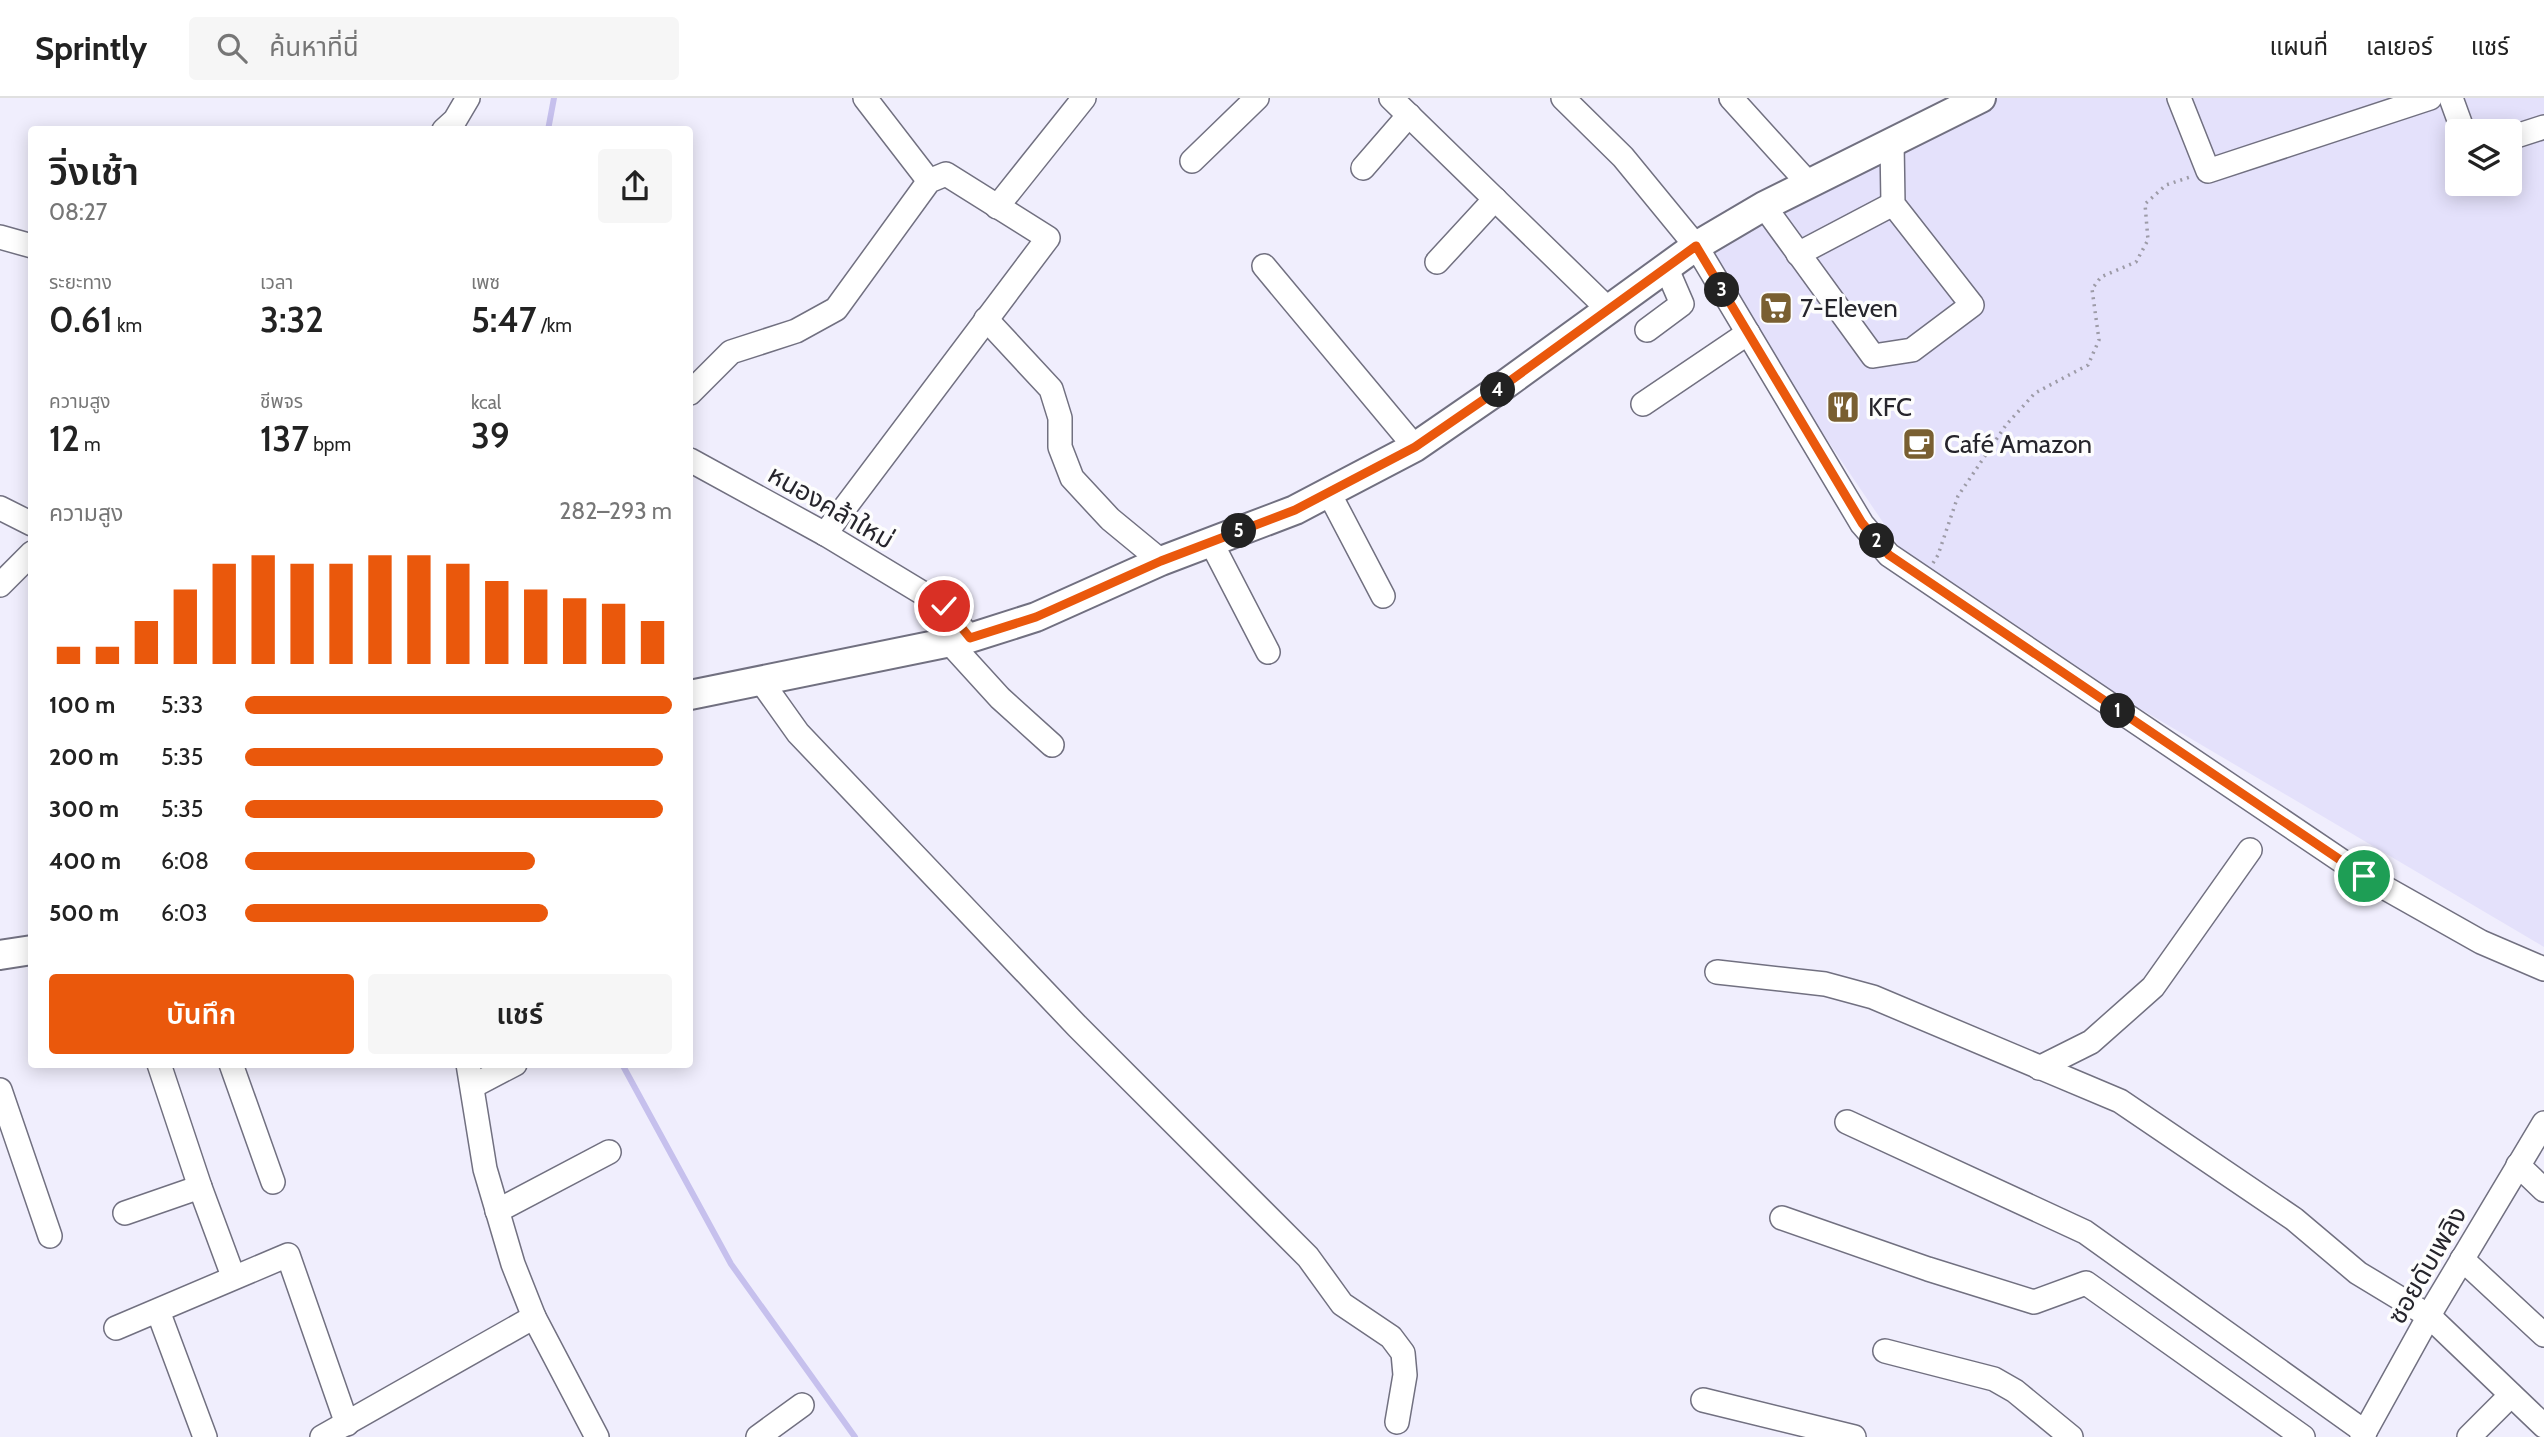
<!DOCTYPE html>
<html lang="th">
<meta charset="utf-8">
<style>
body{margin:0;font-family:Cabin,"Noto Sans Thai",sans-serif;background:#f6f6f6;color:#222;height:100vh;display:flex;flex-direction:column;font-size:26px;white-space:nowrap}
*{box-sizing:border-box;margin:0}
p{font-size:23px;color:#767676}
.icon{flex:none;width:38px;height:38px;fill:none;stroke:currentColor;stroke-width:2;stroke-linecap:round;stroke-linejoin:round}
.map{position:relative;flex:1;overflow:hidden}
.side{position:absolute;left:28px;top:28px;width:665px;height:942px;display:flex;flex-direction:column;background:#fff;border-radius:7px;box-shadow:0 4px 18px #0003}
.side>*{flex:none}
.tools{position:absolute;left:2445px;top:21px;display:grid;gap:14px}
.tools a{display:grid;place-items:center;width:77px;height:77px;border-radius:7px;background:#fff;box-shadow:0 4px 18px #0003;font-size:35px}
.pin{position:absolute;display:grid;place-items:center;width:60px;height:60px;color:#fff;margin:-30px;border:4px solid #fff;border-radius:50%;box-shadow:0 2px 7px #0007}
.km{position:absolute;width:35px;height:35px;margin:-18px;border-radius:50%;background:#222;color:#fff;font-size:19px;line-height:35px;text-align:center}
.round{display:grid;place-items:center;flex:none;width:74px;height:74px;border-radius:7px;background:#f6f6f6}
.summary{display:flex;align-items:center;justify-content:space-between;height:119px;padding:0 21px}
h1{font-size:38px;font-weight:600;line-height:52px}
.metrics{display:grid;grid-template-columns:repeat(3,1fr);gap:10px;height:119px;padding:7px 21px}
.metrics div{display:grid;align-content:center}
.metrics b{font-size:35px;font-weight:600}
.metrics small{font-size:19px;font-weight:400}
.metrics p{font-size:19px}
.chart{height:196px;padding:14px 21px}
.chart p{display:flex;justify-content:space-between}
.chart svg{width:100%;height:126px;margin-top:7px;stroke:#ea580c;stroke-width:6}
.primary-button{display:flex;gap:14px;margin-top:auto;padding:14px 21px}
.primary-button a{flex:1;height:80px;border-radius:7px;background:#ea580c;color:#fff;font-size:28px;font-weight:600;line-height:80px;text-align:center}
.primary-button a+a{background:#f6f6f6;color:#222}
ul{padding:0 21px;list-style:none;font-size:23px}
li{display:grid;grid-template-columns:112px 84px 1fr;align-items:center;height:52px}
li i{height:18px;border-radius:9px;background:#ea580c}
header{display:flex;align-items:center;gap:42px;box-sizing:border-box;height:98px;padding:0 35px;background:#fff;border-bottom:2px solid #e0e0e0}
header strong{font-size:33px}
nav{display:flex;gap:38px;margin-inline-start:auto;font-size:24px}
.search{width:490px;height:63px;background:#f6f6f6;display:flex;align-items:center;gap:18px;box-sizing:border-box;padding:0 24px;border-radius:7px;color:#767676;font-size:26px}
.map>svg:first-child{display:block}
.built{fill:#e4e1fb;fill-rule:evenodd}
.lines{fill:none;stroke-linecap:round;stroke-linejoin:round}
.stream{stroke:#c6c0ed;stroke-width:6}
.minor-casing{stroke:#717080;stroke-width:26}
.major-casing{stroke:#717080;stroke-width:32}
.path{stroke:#9d9ba7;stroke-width:3.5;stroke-dasharray:2 5;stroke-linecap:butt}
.minor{stroke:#fff;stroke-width:23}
.major{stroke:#fff;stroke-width:28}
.route-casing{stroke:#fff;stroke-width:14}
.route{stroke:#ea580c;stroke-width:9}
.labels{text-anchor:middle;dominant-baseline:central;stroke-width:7;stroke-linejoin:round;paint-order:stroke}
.poi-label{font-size:26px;fill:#26252c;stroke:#fdfdfd;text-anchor:start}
.street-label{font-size:26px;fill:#26252c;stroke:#fdfdfd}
</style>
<header>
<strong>Sprintly</strong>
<div class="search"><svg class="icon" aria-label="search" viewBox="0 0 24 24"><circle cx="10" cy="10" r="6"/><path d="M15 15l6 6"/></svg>ค้นหาที่นี่</div>
<nav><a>แผนที่</a><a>เลเยอร์</a><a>แชร์</a></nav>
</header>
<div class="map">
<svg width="2544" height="1339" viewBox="0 0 2544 1339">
<rect width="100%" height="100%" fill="#f0eefd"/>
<path class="built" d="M1991 0H2544V849L1922 482 1696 148ZM2457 33H2510V86H2457Z"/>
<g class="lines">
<g class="stream">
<path d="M548 32 554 0"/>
<path d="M622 966 731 1166 855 1339"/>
</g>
<defs>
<g id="minor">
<path d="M865 0 929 83"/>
<path d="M1391 0 1609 212"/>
<path d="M1563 0 1623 59 1696 148 1862 426 1889 457 2364 778 2481 844 2544 871"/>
<path d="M1731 0 1809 86"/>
<path d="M2179 0 2208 73 2430 0"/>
<path d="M2451 0 2463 33"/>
<path d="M444 32 455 22 468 0"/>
<path d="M2510 40 2544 29"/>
<path d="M1192 63 1257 0"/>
<path d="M1363 70 1409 17"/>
<path d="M1764 108 1873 258 1912 252 1972 207 1893 106 1892 44"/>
<path d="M997 109 1084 0"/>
<path d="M0 139 32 148"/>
<path d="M1798 156 1893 106"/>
<path d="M1437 164 1495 101"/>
<path d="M1264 168 1415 349"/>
<path d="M986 221 1051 291 1060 320V349L1072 380 1110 421 1161 463"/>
<path d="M1647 232 1682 206 1666 169"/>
<path d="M690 295 731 254 796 233 836 211 929 83 946 76 1048 140 825 436"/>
<path d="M1643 306 1748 235"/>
<path d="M690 362 825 436 944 508 970 540"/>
<path d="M1329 395 1383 498"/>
<path d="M0 410 32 426"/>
<path d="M1211 444 1268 554"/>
<path d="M0 487 32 455"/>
<path d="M949 544 1000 600 1052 647"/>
<path d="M761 583 798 635 1077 928 1308 1159 1342 1206 1391 1239 1403 1255 1405 1277 1397 1324"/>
<path d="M1717 874 1825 886 1873 899 2120 1003 2294 1121 2358 1175 2429 1218 2544 1328"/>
<path d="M159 966 200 1089 233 1178"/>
<path d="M231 966 273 1084"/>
<path d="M468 966 485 1071 513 1166 534 1219 597 1339"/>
<path d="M2039 970 2091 944 2153 889 2250 752"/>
<path d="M473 988 515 966"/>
<path d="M0 992 50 1138"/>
<path d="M1847 1024 2085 1134 2365 1334"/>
<path d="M2518 1067 2544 1092"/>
<path d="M497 1113 609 1054"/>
<path d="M125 1115 200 1089"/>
<path d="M1782 1120 1928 1171 2034 1204 2086 1185 2303 1339"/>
<path d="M2462 1161 2544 1237"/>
<path d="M158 1213 205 1339"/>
<path d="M116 1230 288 1157 347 1326"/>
<path d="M1885 1253 1994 1281 2015 1293 2071 1339"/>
<path d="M1703 1302 1854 1339"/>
<path d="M322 1339 534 1219"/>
<path d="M758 1339 802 1307"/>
<path d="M2362 1339 2435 1207 2544 1025"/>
<path d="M2469 1339 2511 1297"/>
</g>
<g id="major">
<path d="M690 597 970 540 1036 519 1161 463 1295 412 1415 349 1492 296 1696 148 1764 108 1981 0"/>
<path d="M0 857 32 852"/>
</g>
</defs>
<use href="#minor" class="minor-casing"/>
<use href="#major" class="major-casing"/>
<path class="path" d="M1933 465 1938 457 1958 398 2006 327 2035 295 2088 267 2099 242 2092 191 2101 179 2136 164 2148 142 2145 106 2166 87 2190 79"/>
<use href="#minor" class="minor"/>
<use href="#major" class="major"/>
</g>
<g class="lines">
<defs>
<path id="route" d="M944 508 970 540 1036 519 1161 463 1295 412 1415 349 1492 296 1696 148 1862 425 1889 457 2364 778"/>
</defs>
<use href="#route" class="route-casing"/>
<use href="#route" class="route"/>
</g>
<defs>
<symbol id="supermarket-square" viewBox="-11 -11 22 22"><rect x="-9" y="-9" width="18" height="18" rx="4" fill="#795f31" stroke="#fdfdfd"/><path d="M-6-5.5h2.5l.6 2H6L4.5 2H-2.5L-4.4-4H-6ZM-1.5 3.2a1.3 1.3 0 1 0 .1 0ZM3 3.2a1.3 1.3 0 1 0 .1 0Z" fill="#fff"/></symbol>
<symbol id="restaurant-square" viewBox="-11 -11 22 22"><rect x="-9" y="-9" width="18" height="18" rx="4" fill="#795f31" stroke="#fdfdfd"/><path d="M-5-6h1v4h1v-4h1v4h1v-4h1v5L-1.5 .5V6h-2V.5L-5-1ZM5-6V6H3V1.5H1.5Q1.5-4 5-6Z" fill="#fff"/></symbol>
<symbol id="cafe-square" viewBox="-11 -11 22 22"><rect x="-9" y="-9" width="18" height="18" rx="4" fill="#795f31" stroke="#fdfdfd"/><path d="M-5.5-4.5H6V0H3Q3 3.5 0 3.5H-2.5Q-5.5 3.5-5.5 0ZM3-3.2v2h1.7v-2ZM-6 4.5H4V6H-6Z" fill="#fff"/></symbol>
</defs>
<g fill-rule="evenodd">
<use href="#supermarket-square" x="1757" y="191" width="38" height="38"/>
<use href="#restaurant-square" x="1824" y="290" width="38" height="38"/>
<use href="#cafe-square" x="1900" y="327" width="38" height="38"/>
</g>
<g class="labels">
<g class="poi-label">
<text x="1800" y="210">7-Eleven</text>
<text x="1868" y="309">KFC</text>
<text x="1944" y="346">Café Amazon</text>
</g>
<g class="street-label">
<text transform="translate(831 409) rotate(30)">หนองคล้าใหม่</text>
<text transform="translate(2427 1167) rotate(-60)">ซอยดับเพลิง</text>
</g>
</g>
</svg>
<div class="tools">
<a><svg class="icon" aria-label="layers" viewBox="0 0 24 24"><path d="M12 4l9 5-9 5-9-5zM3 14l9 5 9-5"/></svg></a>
</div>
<div class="pin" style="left:2364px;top:778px;background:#1e9e55"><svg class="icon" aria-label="arrive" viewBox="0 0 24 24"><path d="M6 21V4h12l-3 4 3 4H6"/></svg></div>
<div class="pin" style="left:944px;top:508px;background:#d93025"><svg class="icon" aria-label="check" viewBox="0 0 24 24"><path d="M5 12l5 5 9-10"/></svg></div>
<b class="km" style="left:2118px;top:613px">1</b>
<b class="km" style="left:1877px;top:443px">2</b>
<b class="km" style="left:1722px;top:192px">3</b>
<b class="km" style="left:1498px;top:292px">4</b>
<b class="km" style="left:1239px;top:433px">5</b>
<section class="side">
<div class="summary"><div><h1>วิ่งเช้า</h1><p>08:27</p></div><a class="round"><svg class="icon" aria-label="share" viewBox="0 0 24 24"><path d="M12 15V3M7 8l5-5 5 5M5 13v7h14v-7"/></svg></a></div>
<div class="metrics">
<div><p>ระยะทาง</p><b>0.61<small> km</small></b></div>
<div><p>เวลา</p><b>3:32</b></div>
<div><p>เพซ</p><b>5:47<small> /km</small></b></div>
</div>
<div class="metrics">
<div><p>ความสูง</p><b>12<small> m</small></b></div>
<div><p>ชีพจร</p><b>137<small> bpm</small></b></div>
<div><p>kcal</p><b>39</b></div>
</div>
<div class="chart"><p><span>ความสูง</span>282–293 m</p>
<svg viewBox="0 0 160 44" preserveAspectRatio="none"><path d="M5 44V38M15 44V38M25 44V29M35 44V18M45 44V9M55 44V6M65 44V9M75 44V9M85 44V6M95 44V6M105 44V9M115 44V15M125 44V18M135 44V21M145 44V23M155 44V29"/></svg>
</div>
<ul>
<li><b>100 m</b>5:33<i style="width:100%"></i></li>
<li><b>200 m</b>5:35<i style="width:98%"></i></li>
<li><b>300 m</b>5:35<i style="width:98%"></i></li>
<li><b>400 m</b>6:08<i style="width:68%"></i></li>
<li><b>500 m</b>6:03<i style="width:71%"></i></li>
</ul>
<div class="primary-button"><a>บันทึก</a><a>แชร์</a></div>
</section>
</div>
